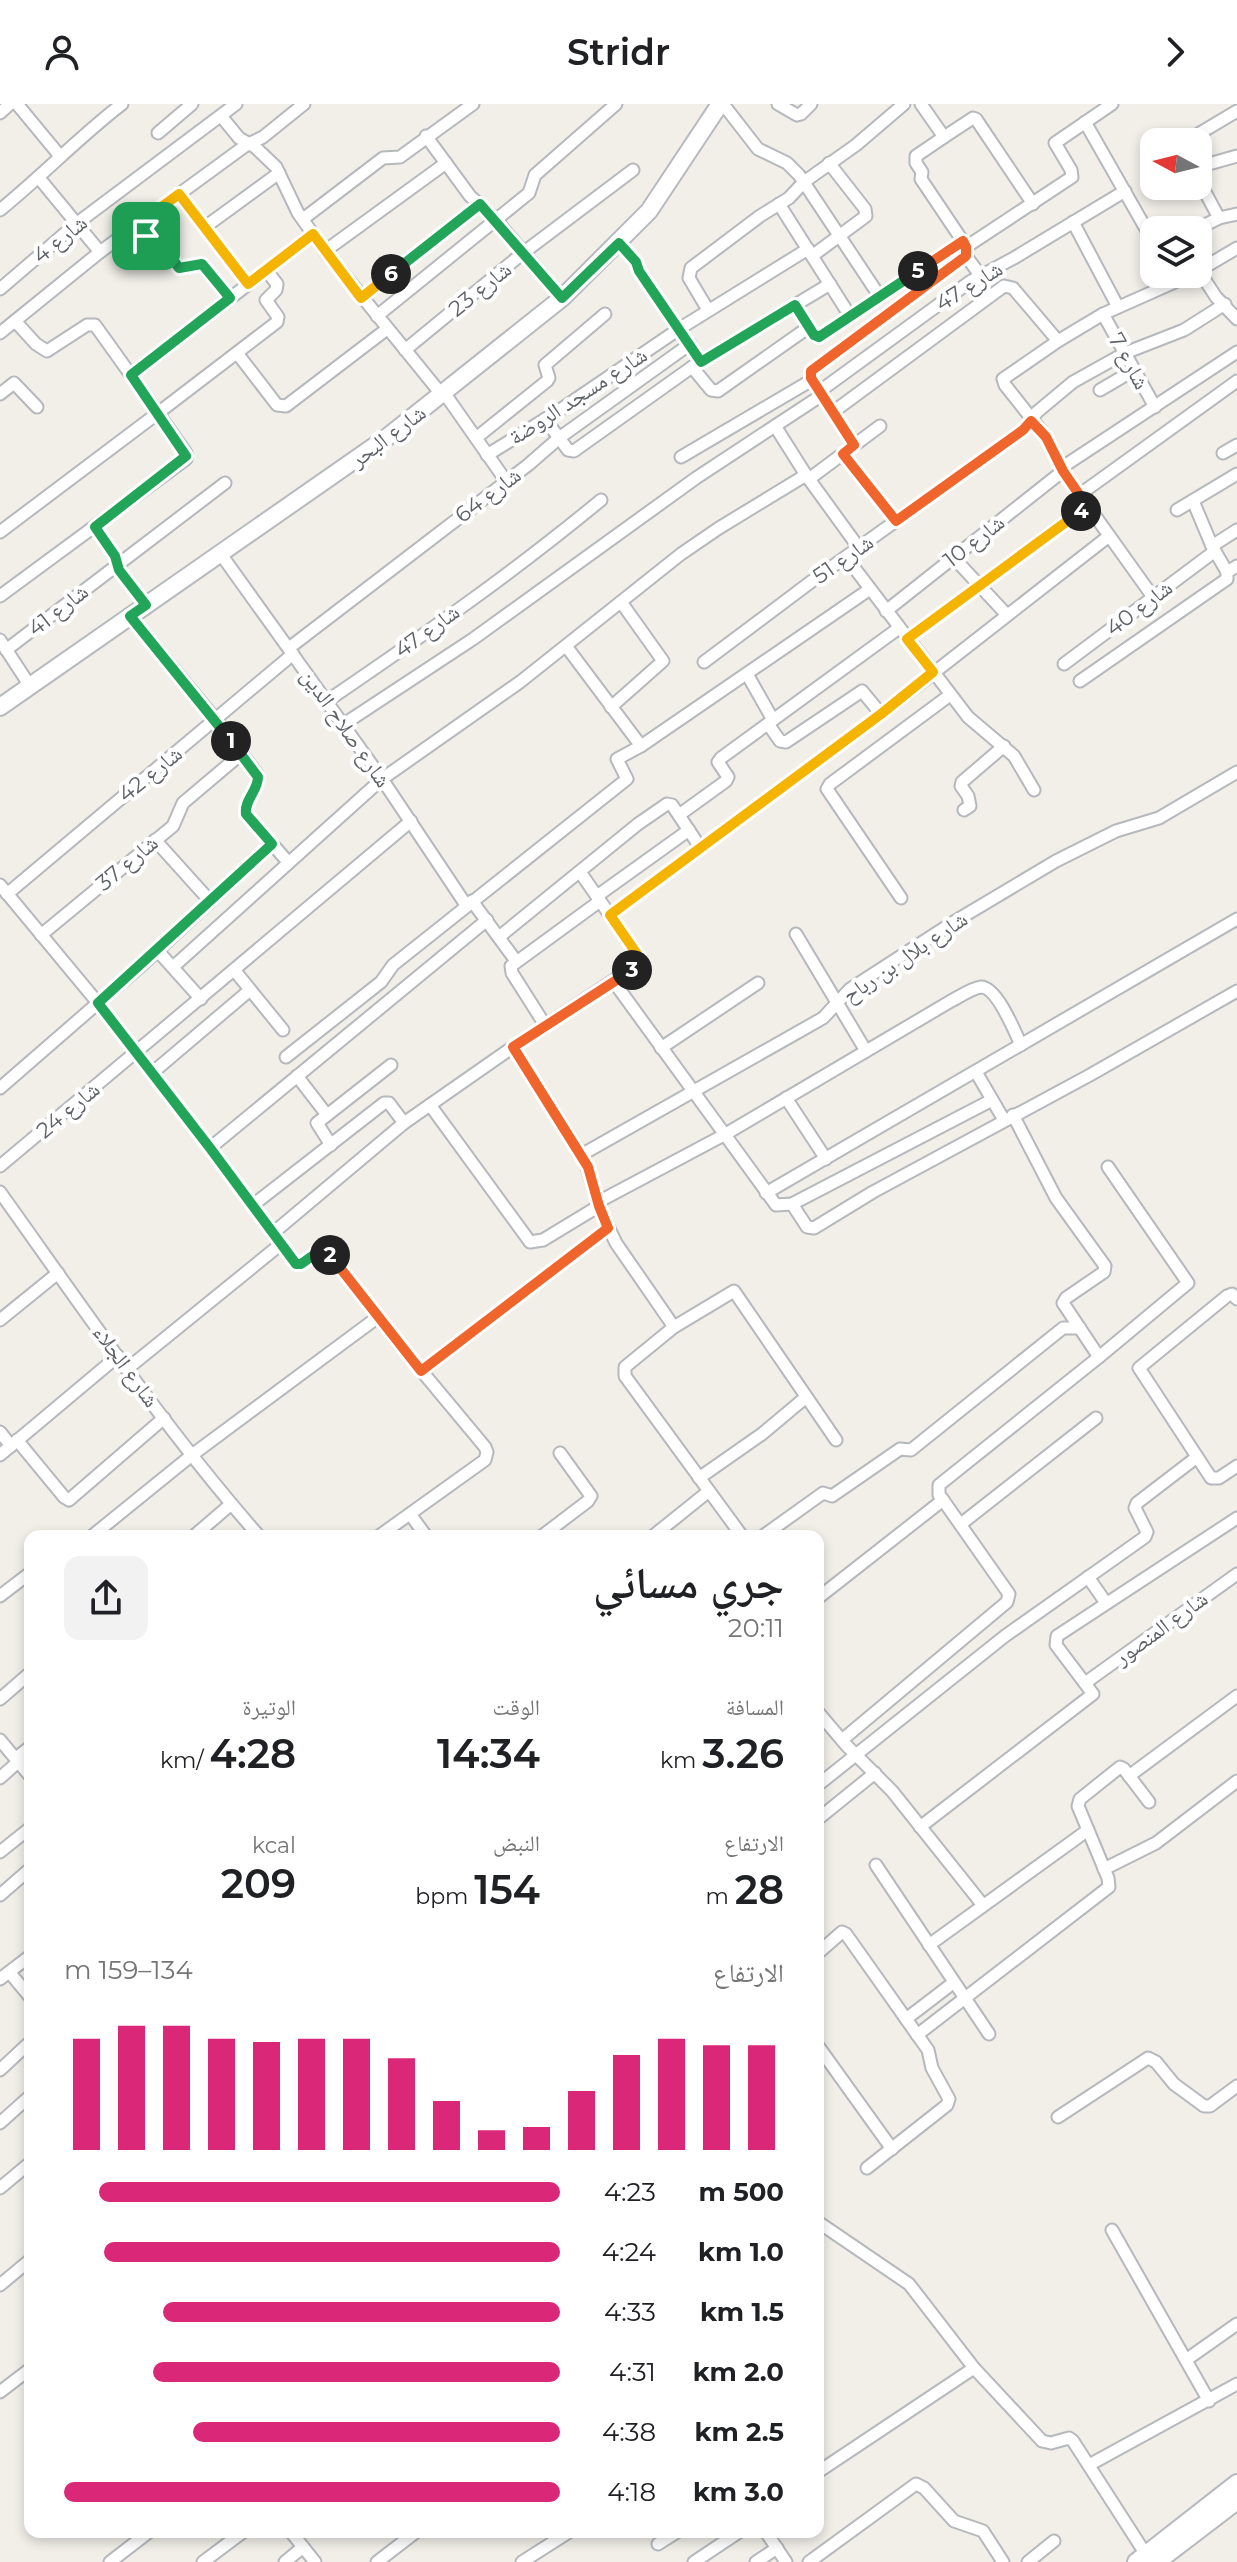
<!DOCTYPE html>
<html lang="ar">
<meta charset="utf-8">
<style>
body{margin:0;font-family:Montserrat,"Noto Naskh Arabic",sans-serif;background:#f2f2f2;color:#202124;direction:rtl;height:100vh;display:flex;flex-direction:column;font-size:30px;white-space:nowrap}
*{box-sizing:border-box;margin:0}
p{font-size:26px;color:#757577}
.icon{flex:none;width:44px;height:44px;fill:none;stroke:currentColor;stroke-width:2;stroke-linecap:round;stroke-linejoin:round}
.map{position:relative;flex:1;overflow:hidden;direction:ltr}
.side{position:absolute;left:24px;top:1426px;width:800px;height:1008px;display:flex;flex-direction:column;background:#fff;border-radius:16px;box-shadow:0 4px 12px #0003;direction:rtl}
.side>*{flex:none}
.needle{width:52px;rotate:277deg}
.controls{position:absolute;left:1140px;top:24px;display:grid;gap:16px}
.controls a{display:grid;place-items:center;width:72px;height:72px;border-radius:16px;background:#fff;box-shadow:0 4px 12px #0003;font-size:40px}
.pin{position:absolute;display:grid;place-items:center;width:68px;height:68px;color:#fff;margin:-34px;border-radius:16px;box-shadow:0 4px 12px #0006}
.km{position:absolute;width:40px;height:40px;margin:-20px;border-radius:50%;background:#222;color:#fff;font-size:22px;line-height:40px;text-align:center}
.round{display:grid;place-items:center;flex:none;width:84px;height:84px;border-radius:16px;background:#f2f2f2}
.head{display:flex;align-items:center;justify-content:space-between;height:136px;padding:0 40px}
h1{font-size:44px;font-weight:600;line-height:60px}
.figures{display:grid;grid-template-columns:repeat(3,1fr);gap:12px;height:136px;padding:8px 40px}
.figures div{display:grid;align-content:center}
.figures b{font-size:40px;font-weight:600}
.figures small{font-size:22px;font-weight:400}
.figures p{font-size:22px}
.chart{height:224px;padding:16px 40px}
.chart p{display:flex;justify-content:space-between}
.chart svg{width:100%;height:144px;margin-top:8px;stroke:#db2777;stroke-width:6}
ul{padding:0 40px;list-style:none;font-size:26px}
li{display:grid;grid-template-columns:128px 96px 1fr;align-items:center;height:60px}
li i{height:20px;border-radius:10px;background:#db2777}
header{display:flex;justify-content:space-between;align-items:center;height:104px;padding:0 40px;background:#fff;font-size:36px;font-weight:600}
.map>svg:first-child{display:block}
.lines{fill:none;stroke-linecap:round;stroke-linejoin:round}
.street-casing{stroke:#b5b8bc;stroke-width:15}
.secondary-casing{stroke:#b6babf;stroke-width:20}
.street{stroke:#fff;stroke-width:11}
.secondary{stroke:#fff;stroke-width:16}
.split-1-casing{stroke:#fff;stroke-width:16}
.split-2-casing{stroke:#fff;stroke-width:16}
.split-3-casing{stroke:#fff;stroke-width:16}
.split-4-casing{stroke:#fff;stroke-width:16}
.split-5-casing{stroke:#fff;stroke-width:16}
.split-6-casing{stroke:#fff;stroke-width:16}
.split-7-casing{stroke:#fff;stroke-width:16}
.split-1{stroke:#22a559;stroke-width:10}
.split-2{stroke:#22a559;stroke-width:10}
.split-3{stroke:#f0652b;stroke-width:10}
.split-4{stroke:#f5b400;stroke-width:10}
.split-5{stroke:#f0652b;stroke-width:10}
.split-6{stroke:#22a559;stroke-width:10}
.split-7{stroke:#f5b400;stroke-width:10}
.labels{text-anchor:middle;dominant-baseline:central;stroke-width:8;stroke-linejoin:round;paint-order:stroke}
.street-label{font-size:22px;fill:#5f6368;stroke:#fff}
</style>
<header><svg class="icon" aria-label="forward" viewBox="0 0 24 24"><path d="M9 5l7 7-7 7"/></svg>Stridr<svg class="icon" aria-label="person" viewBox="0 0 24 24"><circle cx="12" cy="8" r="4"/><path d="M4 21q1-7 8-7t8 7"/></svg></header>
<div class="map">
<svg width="1237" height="2458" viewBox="0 0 1237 2458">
<rect width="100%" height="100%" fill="#f1efe8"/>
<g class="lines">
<defs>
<g id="street">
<path d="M17 0 60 52"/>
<path d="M723 0 758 45 787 59 799 71 880 193"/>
<path d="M778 0 797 11 801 10 811 0"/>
<path d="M921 0 944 33 916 52V59L922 68 921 75 966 142V152L980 171"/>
<path d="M0 9 10 0"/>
<path d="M221 12 239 34 255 43 276 63 298 109 325 147 442 291"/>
<path d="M1085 18 1154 139"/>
<path d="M158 29 192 0"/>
<path d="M426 32 470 92 495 115 562 194"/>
<path d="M944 33 973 14 976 15 1033 100"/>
<path d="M1185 38 1237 7"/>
<path d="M1198 63 1237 52"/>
<path d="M39 74 100 148"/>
<path d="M1198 75 1219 114"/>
<path d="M179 90 248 180"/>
<path d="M779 100 850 212"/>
<path d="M0 106C42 72 79 33 122 0"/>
<path d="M303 115 383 54 400 53 473 0"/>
<path d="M1073 118 1118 203"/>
<path d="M136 122 143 130 158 135 179 164 202 160 230 194"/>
<path d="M205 123 279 69"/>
<path d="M1195 126 1219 114 1237 110"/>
<path d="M619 139 636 158 639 167 701 258"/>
<path d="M966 143 1072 73 1071 66 1055 39 1112 0"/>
<path d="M325 147 446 59"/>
<path d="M812 152 866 112 865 105 829 59"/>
<path d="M1198 167 1237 144"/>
<path d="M1199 167 1216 193 1237 215"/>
<path d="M0 185 76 120 236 0"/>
<path d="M361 194 480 100"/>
<path d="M795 201 814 231 819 233 963 137"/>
<path d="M708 206 689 174 691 164 760 112 789 94 804 78 856 41 904 0"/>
<path d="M1103 210 1155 303"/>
<path d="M377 212 529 89 535 71 616 0"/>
<path d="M15 217 36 240 47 247 87 221H95L158 309 277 218 278 213 266 196 276 186 277 180 266 166"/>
<path d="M0 229 100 148 245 42 263 33 304 0"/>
<path d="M405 246 523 149 633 66"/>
<path d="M237 249 277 301 286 302 387 225"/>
<path d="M692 263 711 286 718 287 809 223"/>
<path d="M131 271 313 130"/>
<path d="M1100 286 1134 266"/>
<path d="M820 287 971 177 1014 154 1125 87"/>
<path d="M0 290 14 279 37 303"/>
<path d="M445 290 506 377"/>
<path d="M833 308 1004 182 1013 184 1058 237"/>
<path d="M545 315 568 346 574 347 692 263 830 180"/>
<path d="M775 322 806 371 859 444"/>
<path d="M476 334 547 277 549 274 545 261 605 210"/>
<path d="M854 341 811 274V267L966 152"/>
<path d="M1223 349 1237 341"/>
<path d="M843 350 896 417"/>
<path d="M487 351 557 308 679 225 808 145"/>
<path d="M681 353 812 276"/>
<path d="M1061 364 1237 248"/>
<path d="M809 375 880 322"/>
<path d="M1079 391 1237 277"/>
<path d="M1193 397 1212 442 1227 468"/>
<path d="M1177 406 1237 370"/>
<path d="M95 423 115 452 121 468 146 501"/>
<path d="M0 428 158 309 186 349V355L0 492"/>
<path d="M1212 442 1237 426"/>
<path d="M220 449 382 675 466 801"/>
<path d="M846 453 968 613 1014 652 1034 686"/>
<path d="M953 453 1007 511"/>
<path d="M1153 493 1063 367 1046 333 1005 281 1003 275 1058 237 1103 210 1193 170"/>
<path d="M886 507 1063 367"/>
<path d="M130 512 215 615 257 670C261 685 244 695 246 710L288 758"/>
<path d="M907 535 1087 402"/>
<path d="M0 536 30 582"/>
<path d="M566 542 641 642"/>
<path d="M289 544 528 361 559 334 690 240"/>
<path d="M6 546 225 379"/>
<path d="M704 558 812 477 1023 326 1037 308 1073 278 1125 249 1184 226 1225 200"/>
<path d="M1064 560 1215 447"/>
<path d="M747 570 773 616"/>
<path d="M1080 577 1227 475V468L1237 462"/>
<path d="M327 597C421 533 514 468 601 396"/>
<path d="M611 603 663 557 621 498"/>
<path d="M344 620 473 535 696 374 822 291"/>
<path d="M768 620 780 637 786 638 862 587 881 610"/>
<path d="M964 706 970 702 968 692 961 682 962 678 1004 642"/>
<path d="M679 711 726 677 728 673 718 658 721 654 899 524"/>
<path d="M155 736 210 797"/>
<path d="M580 768 639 853 640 859 513 943 585 1057 602 1110 616 1139 674 1223"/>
<path d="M0 781 98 899 210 1044 296 1160H301L322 1145 326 1146 400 1241 485 1343 487 1348 485 1356 379 1432"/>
<path d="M7 790 293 550"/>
<path d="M597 792 689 726"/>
<path d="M901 794 827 685 830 680 950 591"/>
<path d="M472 797 516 857"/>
<path d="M610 811 881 610 1109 432"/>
<path d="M796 830 866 947"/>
<path d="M41 831 173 722 183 699 241 650"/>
<path d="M499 833 638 720 667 700 672 701 700 743"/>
<path d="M157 846 201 895"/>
<path d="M173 863 382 675 520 578 681 450 719 424 806 371"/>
<path d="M235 867 283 926"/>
<path d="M614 878 776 1101 792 1100 992 996"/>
<path d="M545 921 512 869 511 862 600 797"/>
<path d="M661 944 758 879"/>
<path d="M286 953 381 878 393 861 627 675 617 655 641 642 870 485"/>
<path d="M976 968 1004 1016"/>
<path d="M152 969 250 886"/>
<path d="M297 972 327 1011"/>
<path d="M0 984 144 859 272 740"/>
<path d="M786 994 826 1055"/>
<path d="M430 1001 530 1138 543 1136 599 1102"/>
<path d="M331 1041 317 1019 391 961"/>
<path d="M210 1044 487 816"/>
<path d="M581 1051 823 914 850 885 952 819 1056 757 1116 727 1159 714 1237 668"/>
<path d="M0 1062 411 717"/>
<path d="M0 1088C83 1204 164 1324 259 1432"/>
<path d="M766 1089 1237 815"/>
<path d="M598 1098 724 1031 951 897C959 893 972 884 981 883 997 883 1015 928 1021 941"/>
<path d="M792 1100 807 1123 814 1124 873 1088 1090 971 1237 887"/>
<path d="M253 1101 384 999H389L404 1019"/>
<path d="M273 1129 404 1019 513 943"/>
<path d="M1237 1195 1232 1190 1227 1192 1139 1264 1211 1374H1219L1237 1362"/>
<path d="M0 1216 58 1169"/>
<path d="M1099 1253 1188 1179 1108 1063"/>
<path d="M127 1265 281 1140"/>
<path d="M421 1267 608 1124"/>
<path d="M0 1328 11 1342"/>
<path d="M17 1336 64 1393 69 1396 164 1314"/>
<path d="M0 1351 118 1252"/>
<path d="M699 1374 762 1330 805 1294"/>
<path d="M943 1396 939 1391V1381L1099 1253 1063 1199 1066 1194 1104 1168 1105 1162 1056 1094 1013 1011"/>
<path d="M410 1410 426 1432"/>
<path d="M961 1420 1096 1314"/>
<path d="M92 1432 192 1351 378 1213"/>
<path d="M194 1432 230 1401"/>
<path d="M542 1432 588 1397 591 1392 560 1349"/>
<path d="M653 1432 709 1387"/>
<path d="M742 1432 625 1272V1263L674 1223 734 1187 836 1336"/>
<path d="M763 1432 823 1389 832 1392 900 1345 911 1346 1063 1224H1080"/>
<path d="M1088 1473 1106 1499"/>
<path d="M0 1492 30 1469"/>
<path d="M818 1494 943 1396 1009 1490 1007 1498 842 1636"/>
<path d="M1085 1579 1237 1470"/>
<path d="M0 1595 30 1569"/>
<path d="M818 1608 846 1641 892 1687 982 1800"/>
<path d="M0 1636 30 1672"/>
<path d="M16 1654 30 1643"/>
<path d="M1129 1672 1237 1592"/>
<path d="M0 1674 19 1657"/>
<path d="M818 1681 1005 1532 1145 1433 1147 1428 1135 1404 1137 1399 1197 1353"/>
<path d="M818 1715 875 1669"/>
<path d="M920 1723 1093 1590 1056 1541 1057 1532 1237 1414"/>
<path d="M0 1748 30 1724"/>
<path d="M876 1761 989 1930"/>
<path d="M1104 1765 1156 1739 1237 1677"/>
<path d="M0 1791 30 1765"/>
<path d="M929 1841 1088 1726"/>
<path d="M818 1849 842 1828 846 1830 928 1946 932 1964 949 1995 947 2001 867 2064"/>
<path d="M10 1869 30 1893"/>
<path d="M0 1875 30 1852"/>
<path d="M906 1915 953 1879"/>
<path d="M917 1931 1109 1783 1108 1774 1078 1702 1080 1695 1120 1663 1124 1665 1149 1698"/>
<path d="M818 1942 892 2045"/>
<path d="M0 1966 30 1938"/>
<path d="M1058 2013 1148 1954 1156 1958 1174 1980 1204 2002H1210L1237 1982"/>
<path d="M0 2019 30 1992"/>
<path d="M0 2084 30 2059"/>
<path d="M818 2118 909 2180 974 2264"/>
<path d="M1112 2126 1209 2297"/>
<path d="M0 2181 30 2156"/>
<path d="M1186 2256 1237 2220"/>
<path d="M0 2288 30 2265"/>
<path d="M1089 2361 1237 2280"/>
<path d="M818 2368 974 2264 1042 2337 1051 2339 1069 2334 1073 2337 1145 2449"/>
<path d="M291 2428 315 2458"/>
<path d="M766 2428 786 2458"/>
<path d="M658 2440 677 2428"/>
<path d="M110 2458 149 2428"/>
<path d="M203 2458 243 2428"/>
<path d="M285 2458 303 2443"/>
<path d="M377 2458 416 2428"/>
<path d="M522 2458 569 2428"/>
<path d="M694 2458 739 2428"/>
<path d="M756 2458 777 2444"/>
<path d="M809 2458 916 2380 924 2384 954 2417 983 2427 1003 2458"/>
<path d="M1028 2458 1054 2437"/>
</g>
<g id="secondary">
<path d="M0 603 386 334 562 194 649 107 720 0"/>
<path d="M1136 2458 1237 2379"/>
<path d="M1157 2458 1237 2397"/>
</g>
</defs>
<use href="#street" class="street-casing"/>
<use href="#secondary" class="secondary-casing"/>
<use href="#street" class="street"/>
<use href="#secondary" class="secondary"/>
</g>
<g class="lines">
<defs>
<path id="split-1" d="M146 132 158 135 179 164 202 160 230 194 131 271 186 352 95 423 115 452 119 466 146 501 130 512 231 637"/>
<path id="split-2" d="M231 637 258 673C258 687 244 696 246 710L272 740 98 899 210 1044 296 1160H301L322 1145 330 1151"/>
<path id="split-3" d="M330 1151 421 1267 608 1124 599 1102 588 1063 513 943 632 866"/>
<path id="split-4" d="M632 866 640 859 639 853 610 811 881 610 933 568 907 535 1081 407"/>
<path id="split-5" d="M918 167 963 137 966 143V152L811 267V274L854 341 843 350 896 417 1023 326 1031 317 1046 333 1063 367 1087 402 1081 407"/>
<path id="split-6" d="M391 170 480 100 562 194 619 139 636 158 639 167 701 258 795 201 814 231 819 233 918 167"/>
<path id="split-7" d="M146 132 136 122 179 90 248 180 313 130 361 194 391 170"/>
</defs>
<use href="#split-1" class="split-1-casing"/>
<use href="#split-2" class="split-2-casing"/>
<use href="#split-3" class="split-3-casing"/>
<use href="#split-4" class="split-4-casing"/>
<use href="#split-5" class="split-5-casing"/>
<use href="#split-6" class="split-6-casing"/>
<use href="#split-7" class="split-7-casing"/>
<use href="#split-1" class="split-1"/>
<use href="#split-2" class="split-2"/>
<use href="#split-3" class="split-3"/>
<use href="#split-4" class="split-4"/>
<use href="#split-5" class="split-5"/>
<use href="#split-6" class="split-6"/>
<use href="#split-7" class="split-7"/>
</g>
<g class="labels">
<g class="street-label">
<text transform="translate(60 135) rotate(-39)">شارع 4</text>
<text transform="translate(969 182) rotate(-32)">شارع 47</text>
<text transform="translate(480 185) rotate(-39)">شارع 23</text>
<text transform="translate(1129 257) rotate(61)">شارع 7</text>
<text transform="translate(578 292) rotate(-33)">شارع مسجد الروضة</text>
<text transform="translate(388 332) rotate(-37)">شارع البحر</text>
<text transform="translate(488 391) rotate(-37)">شارع 64</text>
<text transform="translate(974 437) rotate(-38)">شارع 10</text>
<text transform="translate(843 455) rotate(-35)">شارع 51</text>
<text transform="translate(1139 504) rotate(-37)">شارع 40</text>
<text transform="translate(58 506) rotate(-38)">شارع 41</text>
<text transform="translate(427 527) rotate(-36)">شارع 47</text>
<text transform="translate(346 624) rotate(55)">شارع صلاح الدين</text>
<text transform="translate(150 670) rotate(-39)">شارع 42</text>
<text transform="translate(127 759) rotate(-40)">شارع 37</text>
<text transform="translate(905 853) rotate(-34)">شارع بلال بن رباح</text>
<text transform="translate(68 1006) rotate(-40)">شارع 24</text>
<text transform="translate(126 1262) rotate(54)">شارع الجلاء</text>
<text transform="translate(1161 1524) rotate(-36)">شارع المنصور</text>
</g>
</g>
</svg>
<div class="controls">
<a><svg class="needle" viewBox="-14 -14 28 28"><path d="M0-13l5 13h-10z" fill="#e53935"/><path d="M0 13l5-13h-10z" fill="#757577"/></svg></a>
<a><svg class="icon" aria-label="layers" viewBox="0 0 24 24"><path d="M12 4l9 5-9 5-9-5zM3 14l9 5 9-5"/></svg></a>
</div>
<div class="pin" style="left:146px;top:132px;background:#1e9e55"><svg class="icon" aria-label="arrive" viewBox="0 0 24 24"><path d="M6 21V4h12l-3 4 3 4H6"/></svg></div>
<b class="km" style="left:231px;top:637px">1</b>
<b class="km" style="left:330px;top:1151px">2</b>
<b class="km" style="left:632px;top:866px">3</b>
<b class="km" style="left:1081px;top:407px">4</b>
<b class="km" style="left:918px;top:167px">5</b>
<b class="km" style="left:391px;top:170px">6</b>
<section class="side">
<div class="head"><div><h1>جري مسائي</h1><p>20:11</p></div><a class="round"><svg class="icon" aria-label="share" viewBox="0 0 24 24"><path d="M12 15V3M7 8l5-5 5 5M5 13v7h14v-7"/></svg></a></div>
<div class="figures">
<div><p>المسافة</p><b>3.26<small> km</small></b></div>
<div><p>الوقت</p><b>14:34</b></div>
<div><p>الوتيرة</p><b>4:28<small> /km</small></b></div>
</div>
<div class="figures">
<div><p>الارتفاع</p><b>28<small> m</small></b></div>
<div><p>النبض</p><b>154<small> bpm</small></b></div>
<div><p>kcal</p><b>209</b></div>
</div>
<div class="chart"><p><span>الارتفاع</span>134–159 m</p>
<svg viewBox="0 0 160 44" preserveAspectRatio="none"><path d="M5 44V10M15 44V6M25 44V6M35 44V10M45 44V11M55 44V10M65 44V10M75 44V16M85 44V29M95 44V38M105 44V37M115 44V26M125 44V15M135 44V10M145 44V12M155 44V12"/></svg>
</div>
<ul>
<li><b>500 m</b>4:23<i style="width:93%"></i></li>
<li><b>1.0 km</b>4:24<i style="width:92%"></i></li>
<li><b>1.5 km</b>4:33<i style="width:80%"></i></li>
<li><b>2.0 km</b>4:31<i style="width:82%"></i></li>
<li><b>2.5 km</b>4:38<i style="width:74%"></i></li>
<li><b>3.0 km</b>4:18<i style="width:100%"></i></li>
</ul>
</section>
</div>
